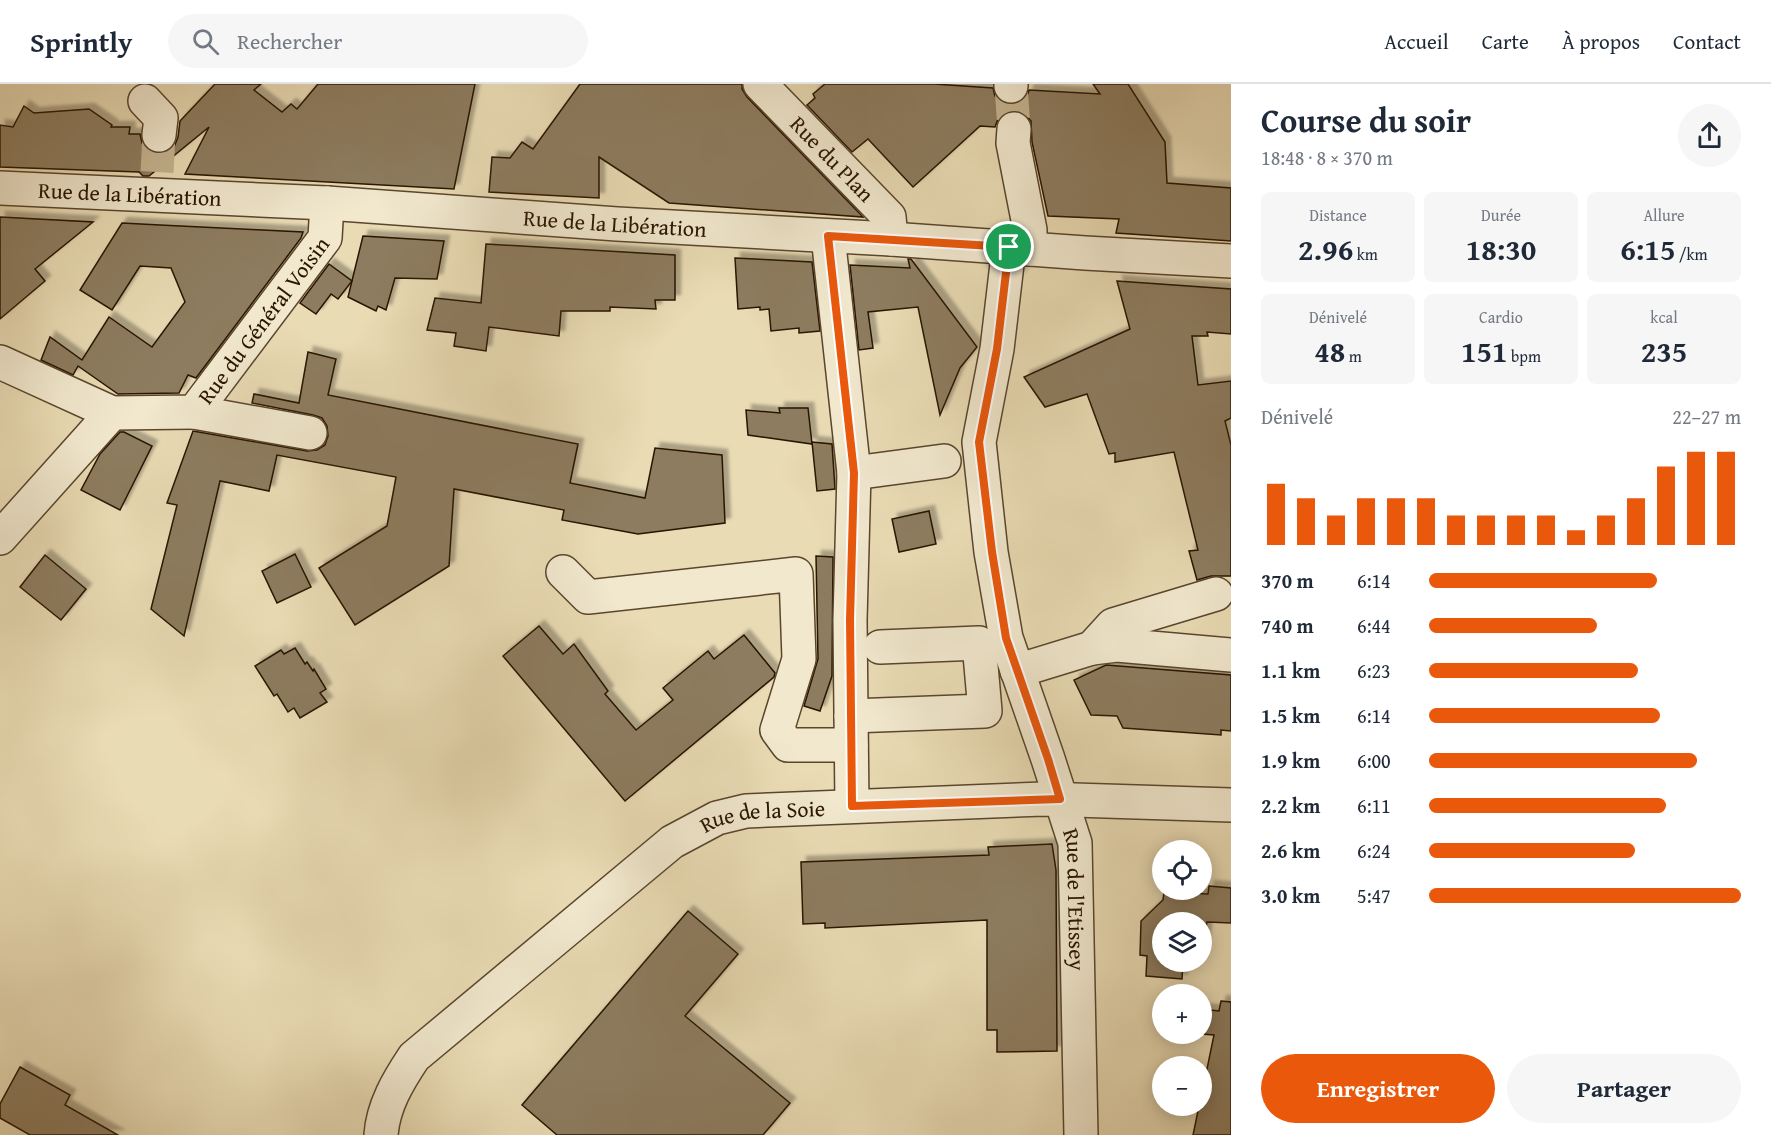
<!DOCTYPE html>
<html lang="fr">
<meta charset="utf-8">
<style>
body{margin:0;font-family:"Gentium Book Plus",serif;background:#f6f6f7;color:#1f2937;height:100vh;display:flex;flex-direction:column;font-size:22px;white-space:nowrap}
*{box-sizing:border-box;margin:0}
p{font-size:20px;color:#747a83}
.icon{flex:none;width:33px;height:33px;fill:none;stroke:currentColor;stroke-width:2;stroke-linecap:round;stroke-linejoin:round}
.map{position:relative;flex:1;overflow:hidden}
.details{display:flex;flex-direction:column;background:#fff;width:540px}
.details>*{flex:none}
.buttons{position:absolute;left:1152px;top:756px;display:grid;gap:12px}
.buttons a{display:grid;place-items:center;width:60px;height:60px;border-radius:50%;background:#fff;box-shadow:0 3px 15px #0003;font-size:30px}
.pin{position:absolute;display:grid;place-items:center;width:51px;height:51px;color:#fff;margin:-26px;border:3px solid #fff;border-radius:50%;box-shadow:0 2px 6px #0007}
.round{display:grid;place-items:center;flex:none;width:63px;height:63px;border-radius:32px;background:#f6f6f7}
.summary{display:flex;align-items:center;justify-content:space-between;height:102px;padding:0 30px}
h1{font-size:33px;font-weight:700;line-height:45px}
.metrics{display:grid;grid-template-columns:repeat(3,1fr);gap:9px;height:102px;padding:6px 30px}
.metrics div{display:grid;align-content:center;border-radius:9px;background:#f6f6f7;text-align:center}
.metrics b{font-size:30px;font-weight:700}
.metrics small{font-size:16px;font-weight:400}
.metrics p{font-size:16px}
.chart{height:168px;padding:12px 30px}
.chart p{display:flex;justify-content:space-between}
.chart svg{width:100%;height:108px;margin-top:6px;stroke:#ea580c;stroke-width:6}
.action{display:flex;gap:12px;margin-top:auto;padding:12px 30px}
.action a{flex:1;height:69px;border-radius:36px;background:#ea580c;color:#fff;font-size:24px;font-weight:700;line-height:69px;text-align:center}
.action a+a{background:#f6f6f7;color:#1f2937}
ul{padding:0 30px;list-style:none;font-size:20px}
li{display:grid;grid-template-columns:96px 72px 1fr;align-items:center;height:45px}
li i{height:15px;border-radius:8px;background:#ea580c}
header{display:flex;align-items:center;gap:36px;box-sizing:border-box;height:84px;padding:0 30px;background:#fff;border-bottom:2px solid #e0e1e3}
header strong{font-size:28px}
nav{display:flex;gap:33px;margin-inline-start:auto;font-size:21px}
.search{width:420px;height:54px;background:#f6f6f7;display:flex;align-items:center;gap:15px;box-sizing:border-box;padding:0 21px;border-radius:33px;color:#747a83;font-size:22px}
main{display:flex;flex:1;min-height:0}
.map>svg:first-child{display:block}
.building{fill:#8d7c5e;stroke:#291500;stroke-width:1.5;filter:url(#shadow)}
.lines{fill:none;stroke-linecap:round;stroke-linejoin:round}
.minor-tunnel{stroke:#c3b390;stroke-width:33;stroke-dasharray:33 16;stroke-linecap:butt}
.minor-casing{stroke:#59462d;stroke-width:36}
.minor{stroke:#f1e8ce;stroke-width:33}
.route-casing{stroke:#fff;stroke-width:12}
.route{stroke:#ea580c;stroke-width:8}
.labels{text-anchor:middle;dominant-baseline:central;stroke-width:4.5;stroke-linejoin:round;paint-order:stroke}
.street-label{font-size:22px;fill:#291500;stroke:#f1e8ce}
</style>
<header>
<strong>Sprintly</strong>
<div class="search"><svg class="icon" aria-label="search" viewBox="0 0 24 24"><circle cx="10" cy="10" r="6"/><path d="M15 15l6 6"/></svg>Rechercher</div>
<nav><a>Accueil</a><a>Carte</a><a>À propos</a><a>Contact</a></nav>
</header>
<main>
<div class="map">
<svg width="1231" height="1051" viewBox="0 0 1231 1051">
<defs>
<filter id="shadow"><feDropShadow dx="5.5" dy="-5.5" stdDeviation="1.5" flood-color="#0004"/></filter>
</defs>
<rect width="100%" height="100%" fill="#e9dbb4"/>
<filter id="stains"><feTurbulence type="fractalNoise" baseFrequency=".00333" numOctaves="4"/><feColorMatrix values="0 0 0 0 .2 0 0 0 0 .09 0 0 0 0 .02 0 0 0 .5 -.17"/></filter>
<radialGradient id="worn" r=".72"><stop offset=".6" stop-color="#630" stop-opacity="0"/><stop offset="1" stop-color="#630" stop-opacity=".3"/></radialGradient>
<g class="building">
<path d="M215 0H261L254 6 282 28 291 20 297 25 318 0H475L454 105 185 90 209 43 149 92H143L139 88 0 83V41L13 43 24 22 34 29 89 25 112 41 111 43H130L129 50H140L142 59 147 66 157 70 166 68 174 63 178 53 180 37Z"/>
<path d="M580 0H742V5L747 13 863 133 669 119 599 73V114L489 108 492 73 510 74 522 58 533 65Z"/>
<path d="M825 0H934L993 4 995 12 1001 18 1010 21 1021 18 1027 12 1029 6 1100 10 1093 0H1128L1165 58 1167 99 1231 104V157L1116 149 1119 135 1048 132 1032 58 1031 37 1025 30 1016 26 1005 28 998 35 995 43 980 42 913 103 868 55 852 68 807 21 815 14 813 10Z"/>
<path d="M0 133 93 138 35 185 45 197 0 235Z"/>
<path d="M122 139 160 141 303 148 301 154 196 294 188 291 179 309 118 310 78 282 73 291 41 276 50 253 82 276 109 233 152 263 185 218 171 184 140 182 112 226 80 206Z"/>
<path d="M363 152 444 157 437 195 395 194 386 226 378 222 376 227 348 213Z"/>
<path d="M486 160 675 171V216H655L656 225 610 223V227H561L559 252 489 243 486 267 454 262 456 249 427 246 435 214 481 219Z"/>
<path d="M735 174 812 178 820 247 799 249V244L771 247 769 225 760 226V223L738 225Z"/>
<path d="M908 175H911L977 263 960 284 940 331 918 223 868 228 873 264 859 266 850 181 910 184Z"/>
<path d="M329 180 352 197 338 215 331 210 316 230 300 219Z"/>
<path d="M1117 197 1231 205V250L1207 248 1208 252H1192L1198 301 1231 297V334L1225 337 1231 361V492H1211L1197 496 1189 467 1198 466 1174 368 1115 378V369L1109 370 1087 310 1045 323 1024 293 1130 245Z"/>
<path d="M308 268 336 275 328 311 578 360 570 399 645 414 655 364 722 371 725 439 638 450 562 436 564 426 454 405 449 482 355 541 319 484 387 442 396 393 277 371 269 407 220 397 184 552 151 525 177 421 167 419 193 347 307 367 317 366 325 361 328 352 327 342 322 334 313 331 252 319 254 310 299 319Z"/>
<path d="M779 324H808L812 360 748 351 746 326 780 329Z"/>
<path d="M120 348H124L152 362 120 426 81 406 100 370Z"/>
<path d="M812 358 832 360 835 405 817 407Z"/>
<path d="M929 427 936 460 899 468 892 435Z"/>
<path d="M295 470 311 503 277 519 262 487Z"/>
<path d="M45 471 86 505 61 536 20 503Z"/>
<path d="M816 472 833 473 832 592 820 627 804 622 818 575Z"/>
<path d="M539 542 563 570 574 560 608 607 605 610 636 646 673 616 663 604 708 567 714 575 744 551 775 589 774 593 625 717 503 572Z"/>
<path d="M295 564 305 580 307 578 313 587 314 585 326 605 320 609 327 618 300 634 294 624 288 628 277 610 274 612 255 582 281 566 284 570Z"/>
<path d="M1106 581 1231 591V647L1221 646V651L1123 644 1117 632 1091 631 1074 596Z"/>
<path d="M1052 760 1056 786 1057 967 997 968V946H987V836L825 844V839L803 840 801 778 989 771 988 763Z"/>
<path d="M1209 802 1231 804V839L1207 838 1204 860H1202V838H1162V878H1183L1182 895 1146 892 1147 872 1140 871 1141 837 1163 816 1164 808 1208 810Z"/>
<path d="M688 827 738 870 685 932 790 1019 763 1051H557L522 1021Z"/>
<path d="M1221 917 1231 918V1051H1193L1199 1022H1202V1009L1214 951 1202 950V925L1219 927Z"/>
<path d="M20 983 70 1011 65 1021 118 1051H30L0 1034V1020Z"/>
</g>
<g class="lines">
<g class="minor-tunnel">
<path d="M1011 2 1014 45"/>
<path d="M157 88 159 51"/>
</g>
<defs>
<g id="minor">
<path id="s1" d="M760 0 889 133 891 155"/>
<path d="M1011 0V2"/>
<path d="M145 17 161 34 159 51"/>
<path d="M1014 45 1013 59 1030 146V165"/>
<path id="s2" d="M0 104 327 119 617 140 891 155 1085 169 1231 177"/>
<path d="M828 152 854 389 850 536 852 722"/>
<path id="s3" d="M1009 163 997 265 979 358 991 468 1006 554 1048 675 1075 759 1081 1051"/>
<path id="s4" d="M0 278 112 329 194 328 325 154 327 119"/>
<path d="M194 328 310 349"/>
<path d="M854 389 944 377"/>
<path d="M0 454 112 329"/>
<path d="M563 488 588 513 796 490 799 575 777 646 788 661H851"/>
<path d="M1092 564 1117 561 1231 571"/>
<path d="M1017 587 1092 564 1113 541 1216 510"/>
<path d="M851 632 985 627 979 559 880 563"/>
<path id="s5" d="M381 1051C383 1022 398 997 414 973L672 758 717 734 746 727 1043 715 1231 721"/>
</g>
</defs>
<use href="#minor" class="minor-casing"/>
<use href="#minor" class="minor"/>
</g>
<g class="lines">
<defs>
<path id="route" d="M828 152 1009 163 997 265 979 358 992 468 1006 554 1048 675 1060 715 852 722 850 536 854 389Z"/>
</defs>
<use href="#route" class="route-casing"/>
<use href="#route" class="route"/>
</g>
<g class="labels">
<g class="street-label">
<text stroke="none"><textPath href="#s1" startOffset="104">Rue du Plan</textPath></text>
<text stroke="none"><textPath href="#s2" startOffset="130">Rue de la Libération</textPath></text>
<text stroke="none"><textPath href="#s2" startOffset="616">Rue de la Libération</textPath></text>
<text stroke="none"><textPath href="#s4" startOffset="320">Rue du Général Voisin</textPath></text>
<text stroke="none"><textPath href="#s5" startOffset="518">Rue de la Soie</textPath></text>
<text stroke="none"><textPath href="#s3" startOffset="668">Rue de l'Etissey</textPath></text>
</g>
</g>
<rect width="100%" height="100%" filter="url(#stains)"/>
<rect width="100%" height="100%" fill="url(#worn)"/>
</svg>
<div class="buttons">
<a><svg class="icon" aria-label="locate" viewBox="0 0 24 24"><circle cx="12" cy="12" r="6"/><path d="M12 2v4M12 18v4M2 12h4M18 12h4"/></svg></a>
<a><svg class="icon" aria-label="layers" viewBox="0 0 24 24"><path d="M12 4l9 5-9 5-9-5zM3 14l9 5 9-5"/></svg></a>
<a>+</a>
<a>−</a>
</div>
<div class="pin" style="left:1009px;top:163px;background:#1e9e55"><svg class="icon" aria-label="arrive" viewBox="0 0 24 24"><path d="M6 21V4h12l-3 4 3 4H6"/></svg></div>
</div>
<section class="details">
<div class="summary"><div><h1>Course du soir</h1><p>18:48 · 8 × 370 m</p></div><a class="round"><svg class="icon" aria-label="share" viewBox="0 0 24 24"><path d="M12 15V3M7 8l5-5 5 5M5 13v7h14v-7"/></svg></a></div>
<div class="metrics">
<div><p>Distance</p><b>2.96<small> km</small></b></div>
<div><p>Durée</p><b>18:30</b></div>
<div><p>Allure</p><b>6:15<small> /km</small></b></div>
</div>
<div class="metrics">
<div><p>Dénivelé</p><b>48<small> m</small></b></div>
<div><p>Cardio</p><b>151<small> bpm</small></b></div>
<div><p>kcal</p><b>235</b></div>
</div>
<div class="chart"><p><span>Dénivelé</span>22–27 m</p>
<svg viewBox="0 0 160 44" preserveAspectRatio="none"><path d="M5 44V19M15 44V25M25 44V32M35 44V25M45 44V25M55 44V25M65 44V32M75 44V32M85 44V32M95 44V32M105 44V38M115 44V32M125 44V25M135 44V12M145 44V6M155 44V6"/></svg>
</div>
<ul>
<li><b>370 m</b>6:14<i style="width:73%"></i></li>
<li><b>740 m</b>6:44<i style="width:54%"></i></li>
<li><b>1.1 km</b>6:23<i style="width:67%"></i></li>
<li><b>1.5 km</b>6:14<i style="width:74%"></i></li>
<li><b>1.9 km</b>6:00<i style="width:86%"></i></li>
<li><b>2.2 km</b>6:11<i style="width:76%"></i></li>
<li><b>2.6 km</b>6:24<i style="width:66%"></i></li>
<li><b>3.0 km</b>5:47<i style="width:100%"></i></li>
</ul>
<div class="action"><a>Enregistrer</a><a>Partager</a></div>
</section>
</main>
